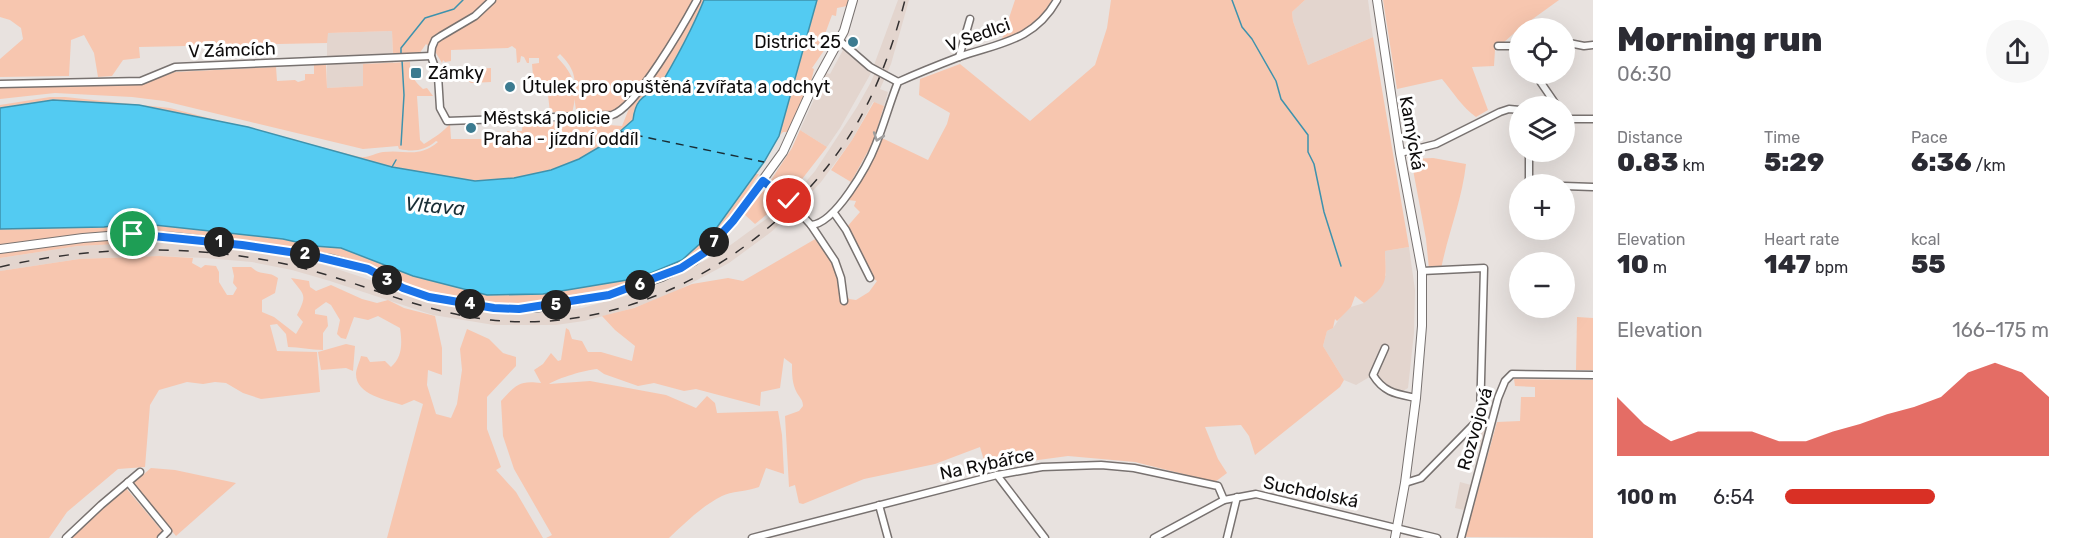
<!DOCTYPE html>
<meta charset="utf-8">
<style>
body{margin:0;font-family:Rubik,sans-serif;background:#f7f7f7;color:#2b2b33;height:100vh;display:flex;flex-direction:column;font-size:22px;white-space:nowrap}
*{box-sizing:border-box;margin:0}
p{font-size:20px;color:#7c7c81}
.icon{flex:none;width:33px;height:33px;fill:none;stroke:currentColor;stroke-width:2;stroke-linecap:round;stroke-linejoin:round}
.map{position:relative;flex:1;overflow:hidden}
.side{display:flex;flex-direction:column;background:#fff;width:480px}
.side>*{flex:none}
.fabs{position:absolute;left:1509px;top:18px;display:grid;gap:12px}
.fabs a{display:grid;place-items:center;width:66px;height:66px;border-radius:50%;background:#fff;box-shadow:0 6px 24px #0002;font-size:30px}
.pin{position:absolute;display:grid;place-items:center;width:51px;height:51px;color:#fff;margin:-26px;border:3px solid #fff;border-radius:50%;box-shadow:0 2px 6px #0007}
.km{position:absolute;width:30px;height:30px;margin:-15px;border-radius:50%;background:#222;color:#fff;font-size:16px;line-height:30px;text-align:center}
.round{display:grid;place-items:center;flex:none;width:63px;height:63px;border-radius:32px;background:#f7f7f7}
.headline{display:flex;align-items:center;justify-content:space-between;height:102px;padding:0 24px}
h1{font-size:33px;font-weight:800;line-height:45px}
.stats{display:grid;grid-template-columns:repeat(3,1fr);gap:9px;height:102px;padding:6px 24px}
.stats div{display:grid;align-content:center}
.stats b{font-size:26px;font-weight:800}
.stats small{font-size:16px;font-weight:400}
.stats p{font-size:16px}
.chart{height:168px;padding:12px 24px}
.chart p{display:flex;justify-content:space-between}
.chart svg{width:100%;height:108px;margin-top:6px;fill:#d93025;opacity:.7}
ul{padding:0 24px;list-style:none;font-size:20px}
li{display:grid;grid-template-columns:96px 72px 1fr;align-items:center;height:45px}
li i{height:15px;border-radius:8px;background:#d93025}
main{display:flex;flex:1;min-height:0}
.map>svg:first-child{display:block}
.built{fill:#e3d5ce}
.green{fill:#f7c6af}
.water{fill:#53cbf2;stroke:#3e92ad;stroke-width:1.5}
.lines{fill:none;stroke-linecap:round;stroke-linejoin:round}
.stream{stroke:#3e92ad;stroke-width:1.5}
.ferry{stroke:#192e36;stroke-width:1.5;stroke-dasharray:8 6;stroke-linecap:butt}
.minor-casing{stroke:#787270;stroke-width:9}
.major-casing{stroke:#787270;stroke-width:10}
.minor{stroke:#fff;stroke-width:6}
.major{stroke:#fff;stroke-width:8}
.rail{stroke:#343131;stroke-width:1.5;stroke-dasharray:10 10;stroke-linecap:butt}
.oneway{stroke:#9f9e9e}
.route-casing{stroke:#fff;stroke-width:12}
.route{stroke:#1a73e8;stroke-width:8}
.poi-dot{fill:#3c7b90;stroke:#fff;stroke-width:2}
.labels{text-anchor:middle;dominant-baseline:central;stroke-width:6;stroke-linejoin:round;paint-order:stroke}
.street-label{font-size:18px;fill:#0e0c0c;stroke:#fff}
.poi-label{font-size:18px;fill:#0e0c0c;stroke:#fff;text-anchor:start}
.water-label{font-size:20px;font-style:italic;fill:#192e36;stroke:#fff}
</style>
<main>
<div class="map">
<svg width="1593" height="538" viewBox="0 0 1593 538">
<rect width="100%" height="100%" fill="#e8e2df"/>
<g class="built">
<path d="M898 0H909L891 64 880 89 888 92 884 106 873 102 852 140 821 182 791 214 771 232 729 263 669 295 630 309 584 321 556 325H494L433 315 330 281 292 270 252 262 205 258 159 256 79 259 0 271V258L78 246 159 242 206 244 295 257 334 268 437 302 495 312 555 311 582 308 626 296 664 282 721 252 784 206 797 192 815 171 857 107 871 82 877 67 874 65Z"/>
<path d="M1305 0H1368L1373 37 1308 65 1293 21 1292 12Z"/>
<path d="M392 31 393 63 363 64 364 86 327 88V33Z"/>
<path d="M843 50H846L871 73 840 128 827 147 800 130 826 73 830 74Z"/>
<path d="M1409 247 1415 290 1414 333 1408 388 1403 391 1388 390 1371 376 1356 385 1344 380 1323 346 1327 331 1333 328 1342 315 1351 307 1364 303 1386 275 1385 251Z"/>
<path d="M1488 423 1482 449 1469 446 1472 430Z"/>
<path d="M1460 482 1471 485 1464 510 1455 508Z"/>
</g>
<g class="green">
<path d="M0 0H695C682 23 636 104 614 113 605 117 587 114 577 114 570 88 584 78 560 54L557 57C574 75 579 87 572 113L550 112 547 87 534 88 532 64 539 63V58H529V63H527L524 57 521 56 520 62 517 63 516 49 512 46 508 48 451 50V61L445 62 443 60 442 63 436 53 426 44 419 54 393 56 392 31 328 33 327 43 139 47 140 58 123 60 112 76 98 77 94 53 84 35 71 40 69 76 0 77V59L23 39 21 28 10 20 0 17Z"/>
<path d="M699 0H704C691 32 676 62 657 91 642 95 635 105 633 120L608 142 579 159 551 170 514 178 475 181 392 167 248 127 139 105 53 100 0 108V105L50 97H65L170 108 360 157C369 158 375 153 383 152 407 149 417 159 438 142L436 141C424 151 414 152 399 149L398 146 363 149 164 101 132 97 55 93 0 99V87L141 84 175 72 276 67 277 81 295 80 298 82 305 80V74H314V65H326L327 88 363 86V64L410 62C410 75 414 81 423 89L427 88 433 96H417L420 140 424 144C435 137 443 132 450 124L451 139H507V131H522L523 121 606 117 609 125 622 126 628 111Z"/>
<path d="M817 0H849L847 6 837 8 836 16 832 15 825 34 819 43 825 49 812 68 814 69 811 82 788 132H783L779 136Z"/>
<path d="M1015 0H1052L1036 25 1001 42Z"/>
<path d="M1111 0H1305L1292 12 1293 21 1308 65 1373 37 1409 247 1385 251C1386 281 1389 284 1364 303L1355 296 1351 307 1337 321 1335 319 1333 328 1327 331 1323 346 1344 380 1340 387 1255 455 1249 436 1241 425 1205 427 1218 459 1227 473 1215 482 1135 462 1068 456 986 467 980 447 935 464 864 479 803 504 799 503 795 485 789 487 785 416 799 411 803 406C803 400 800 398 797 393 792 384 792 374 792 364L784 358 780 388 761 392 760 406 696 389 684 391 654 383 638 386 604 374 597 369C585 370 558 378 549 384L590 381 666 395 696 408 707 396 715 403 717 413 778 411 782 435 784 474 766 468 759 487C746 492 731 491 722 496 702 506 685 523 669 538H546L552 535 514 469 503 436 501 401C516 385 519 380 541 383L534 370 543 364 551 353 558 361 561 360 566 328 569 330 572 339 582 341 588 352H601L632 361 635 346 615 330 602 316 634 308 692 284 728 278 743 281 817 238 836 267 839 281 849 299 856 300 869 292 877 281 871 277 846 228 860 212 854 206 856 201 848 200 879 147 882 138 928 160 947 124 950 113 919 95 920 79 960 64 1030 121 1095 65 1107 28Z"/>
<path d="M1383 0H1559L1520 28 1495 50 1494 66 1472 67 1488 110 1476 117C1462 107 1453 92 1442 79L1397 89Z"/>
<path d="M491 68V82L471 83 467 80V71L470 69Z"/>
<path d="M874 102 884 106 873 142 851 182 831 170 852 140Z"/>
<path d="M800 130 827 147 788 197 771 183V180L792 148Z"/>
<path d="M1433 158 1466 164C1462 200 1448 234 1441 269H1429L1426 239 1411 159Z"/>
<path d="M754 174H759L737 207 703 246 683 262 645 278 605 289 513 305 489 302 424 290 356 262 333 255 242 240 175 233 124 230 19 242 0 246V229L104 227 136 223 283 239 314 246 341 248 413 276 487 295Z"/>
<path d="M768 190 782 202 755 224 744 214 763 191Z"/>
<path d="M138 237 159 239V242L78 246 0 258V252L61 244Z"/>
<path d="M159 256 193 258 192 263 201 268 205 265 216 266 219 272V282L227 295H233L237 288 233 283 234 276 232 267H251C262 277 268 270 278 278L275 293 262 300V312L274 317 296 334 303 322 297 315C308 293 304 296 291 278L309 281 310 287 316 291 331 285 362 299 377 303 388 300 404 308 435 316 442 348V375L428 370 427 385 436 414 451 418 457 404 462 370 460 349 467 329 489 339 503 353 516 357V366L487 397V429L501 467 496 470 516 492 543 538H387L423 404 414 400 402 405C387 400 356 395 356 374 356 369 360 361 361 356L367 357 370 362 385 361 391 367C403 357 402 342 400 328L378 316 368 320 354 317 346 339 341 338 337 334 340 320 331 305 326 302 315 310V314L327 316 328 326 323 333V350C310 350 300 347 288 347L286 334 277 324 270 325 277 351 317 352 320 392 261 399 243 393 226 383 215 382 203 384 187 382 159 390 150 405 145 467 118 469 67 512 49 538H0V271L79 259Z"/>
<path d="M1577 317 1593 318V370H1576Z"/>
<path d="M346 344 355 346 353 371 346 368 321 370 318 352Z"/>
<path d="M1514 379 1593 380V538L1465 537 1497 422 1520 421 1521 397H1535V387L1515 386Z"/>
<path d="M151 468 175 470 236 483 176 536 132 484Z"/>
<path d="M126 488 163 532 157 538H70L95 512Z"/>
</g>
<path class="water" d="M704 0H817L779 136 764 162 715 230 682 260 639 278 543 294 487 295 413 276 341 248 314 246 283 239 136 223 104 227 0 229V108L53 100 139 105 248 127 392 167 475 181 514 178 551 170 579 159 608 142 633 120C635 103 641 95 657 91 675 61 691 32 704 0Z"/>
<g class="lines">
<g class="stream">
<path d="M1232 0 1242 27 1252 39 1276 81 1281 99 1308 135V152L1314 164 1324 212 1341 266"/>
<path d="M401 55V48L425 18 454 9 463 0"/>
<path d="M401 145 404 95 402 60"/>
<path d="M392 167 396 160"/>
</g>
<path class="ferry" d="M621 132 764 162"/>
<defs>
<g id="minor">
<path d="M492 0 475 16 441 36 435 40 432 47 431 56 438 76 440 108 447 121 612 115C636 108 684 24 697 0"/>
<path d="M1520 35 1517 41 1520 51"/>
<path d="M840 41 870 67 898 82"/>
<path d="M1564 42 1584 46 1593 45"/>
<path d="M1498 46H1517"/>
<path d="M959 57 970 19"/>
<path d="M1535 74 1557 106"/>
<path d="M0 84 141 81 175 67 431 56"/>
<path d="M1564 119H1593"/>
<path d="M1400 153 1436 144 1500 112 1509 109 1520 110"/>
<path d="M763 181 789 201 811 225 835 261 841 278 844 301"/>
<path d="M1529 184V152"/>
<path d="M1564 186 1593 187"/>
<path d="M834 213 846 230 870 278"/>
<path d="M811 225C835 224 868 165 876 144 884 124 890 102 898 82 918 73 938 65 959 57 999 43 1034 41 1057 0"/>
<path d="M1385 348 1373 375C1384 393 1397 394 1416 398"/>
<path d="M997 475 1045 538"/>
<path d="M128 482 168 531 161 538"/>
<path d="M1405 483 1421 478 1480 418 1484 268 1422 271"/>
<path d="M879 505 888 538"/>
<path d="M66 538 101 505 140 472"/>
<path d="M752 538 997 475 1042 467 1101 465 1134 468 1218 486 1224 500"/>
<path d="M1154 538 1224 500 1256 494 1437 538"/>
<path d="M1227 538 1237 497"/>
<path d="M1461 538 1498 398 1505 381 1512 374 1593 375"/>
</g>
<g id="major">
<path d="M1377 0 1400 153 1422 271V326L1416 398 1405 483 1395 538"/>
<path d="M0 249 83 238 133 234 175 237 242 245 332 259 367 269 403 288 429 297 494 308H535L609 295 662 277 694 261 704 253 733 221 783 152 809 95 844 31 853 0"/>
</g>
</defs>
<use href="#minor" class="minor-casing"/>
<use href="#major" class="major-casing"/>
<use href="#minor" class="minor"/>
<use href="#major" class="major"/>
<path class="rail" d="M0 267C94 245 200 244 294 266 362 282 419 312 491 320 638 336 786 246 859 120 880 82 894 42 905 0"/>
</g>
<defs><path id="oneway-chevron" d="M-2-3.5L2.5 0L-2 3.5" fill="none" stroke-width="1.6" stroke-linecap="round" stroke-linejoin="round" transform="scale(1.5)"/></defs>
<use class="oneway" href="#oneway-chevron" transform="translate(878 137) rotate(109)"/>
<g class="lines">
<defs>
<path id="route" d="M133 234 242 245 310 255 368 269 403 288 429 297 494 308 519 309 609 295 681 268 704 253 733 221 763 181 789 201"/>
</defs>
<use href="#route" class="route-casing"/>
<use href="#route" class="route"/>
</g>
<g class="poi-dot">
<circle cx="853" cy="42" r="6"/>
<rect x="410" y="67" width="12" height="12" rx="3"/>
<circle cx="510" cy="87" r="6"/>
<circle cx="471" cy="128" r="6"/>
</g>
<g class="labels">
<g class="street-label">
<text transform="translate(978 35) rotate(-20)">V Sedlci</text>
<text transform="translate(232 50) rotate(-2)">V Zámcích</text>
<text transform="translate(1412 133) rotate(80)">Kamýcká</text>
<text transform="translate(1475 429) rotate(-74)">Rozvojová</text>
<text transform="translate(987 464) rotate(-12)">Na Rybářce</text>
<text transform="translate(1311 492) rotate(12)">Suchdolská</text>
</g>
<g class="poi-label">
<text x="841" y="42" text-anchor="end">District 25</text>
<text x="428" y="73">Zámky</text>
<text x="522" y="87">Útulek pro opuštěná zvířata a odchyt</text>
<text x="483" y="118">Městská policie<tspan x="483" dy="21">Praha - jízdní oddíl</tspan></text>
</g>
<g class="water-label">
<text transform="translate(435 206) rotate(5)">Vltava</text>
</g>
</g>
</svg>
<div class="fabs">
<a><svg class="icon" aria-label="locate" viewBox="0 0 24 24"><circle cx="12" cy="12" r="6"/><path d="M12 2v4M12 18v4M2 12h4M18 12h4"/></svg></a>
<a><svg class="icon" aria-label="layers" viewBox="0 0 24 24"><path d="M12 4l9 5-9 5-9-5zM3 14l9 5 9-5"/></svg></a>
<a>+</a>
<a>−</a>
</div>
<div class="pin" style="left:133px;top:234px;background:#1e9e55"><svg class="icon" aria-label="arrive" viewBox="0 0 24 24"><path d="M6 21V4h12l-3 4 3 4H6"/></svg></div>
<div class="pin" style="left:789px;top:201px;background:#d93025"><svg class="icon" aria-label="check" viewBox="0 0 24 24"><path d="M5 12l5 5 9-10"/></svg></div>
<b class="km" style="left:219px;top:242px">1</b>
<b class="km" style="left:305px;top:254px">2</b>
<b class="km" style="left:387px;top:280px">3</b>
<b class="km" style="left:470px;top:304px">4</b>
<b class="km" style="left:556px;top:305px">5</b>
<b class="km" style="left:640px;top:285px">6</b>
<b class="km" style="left:714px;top:242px">7</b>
</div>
<section class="side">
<div class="headline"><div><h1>Morning run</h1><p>06:30</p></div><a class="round"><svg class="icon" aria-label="share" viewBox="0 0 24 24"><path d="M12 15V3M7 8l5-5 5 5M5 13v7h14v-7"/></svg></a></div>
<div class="stats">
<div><p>Distance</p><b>0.83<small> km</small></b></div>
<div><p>Time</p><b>5:29</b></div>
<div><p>Pace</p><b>6:36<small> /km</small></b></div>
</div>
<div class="stats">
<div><p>Elevation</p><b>10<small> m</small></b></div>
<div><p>Heart rate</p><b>147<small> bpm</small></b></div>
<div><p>kcal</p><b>55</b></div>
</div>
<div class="chart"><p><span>Elevation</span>166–175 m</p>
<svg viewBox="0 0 160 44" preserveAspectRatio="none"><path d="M0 44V20L10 31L20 38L30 34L40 34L50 34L60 38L70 38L80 34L90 31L100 27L110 24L120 20L130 10L140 6L150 10L160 20V44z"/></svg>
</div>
<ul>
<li><b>100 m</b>6:54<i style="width:57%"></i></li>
</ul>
</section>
</main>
